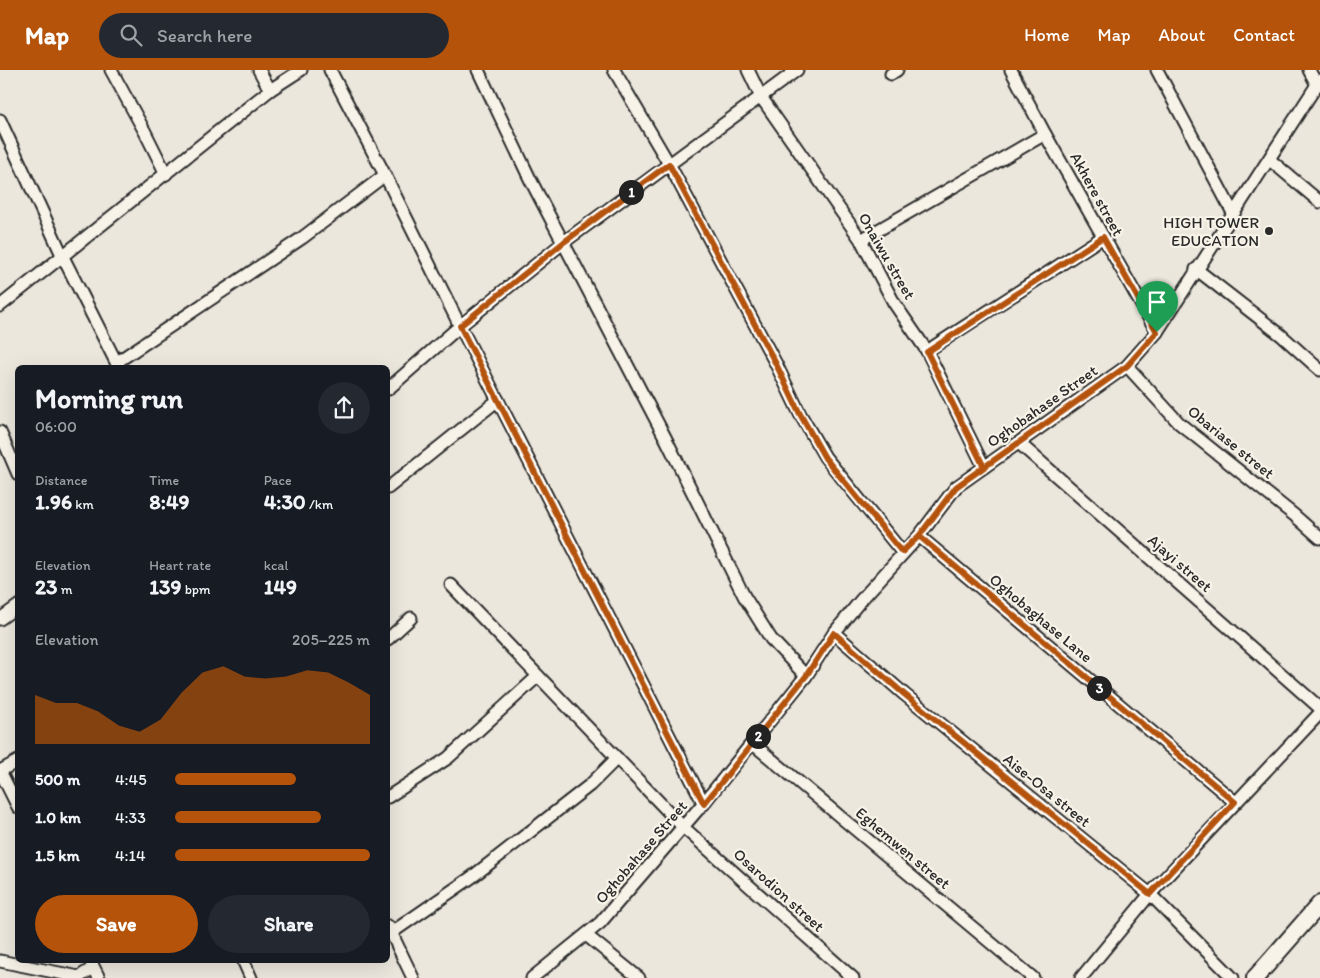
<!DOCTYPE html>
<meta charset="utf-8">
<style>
body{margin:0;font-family:Itim,sans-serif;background:#242831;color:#f1f3f6;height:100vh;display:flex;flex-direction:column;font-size:19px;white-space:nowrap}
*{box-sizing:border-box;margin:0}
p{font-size:16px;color:#9ea1a6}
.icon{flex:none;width:28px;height:28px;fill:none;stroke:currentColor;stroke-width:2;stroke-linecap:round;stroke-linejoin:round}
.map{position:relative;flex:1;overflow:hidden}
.side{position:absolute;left:15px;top:295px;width:375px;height:598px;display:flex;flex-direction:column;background:#171b24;border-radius:8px;box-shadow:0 5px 20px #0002}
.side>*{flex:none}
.pin{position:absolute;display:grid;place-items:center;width:42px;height:42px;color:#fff;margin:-51px -21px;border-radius:50% 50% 50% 0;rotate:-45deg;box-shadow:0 0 5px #0007}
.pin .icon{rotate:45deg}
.km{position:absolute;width:25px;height:25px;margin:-12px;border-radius:50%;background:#222;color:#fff;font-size:14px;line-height:25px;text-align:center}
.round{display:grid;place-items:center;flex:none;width:52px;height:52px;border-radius:26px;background:#242831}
.headline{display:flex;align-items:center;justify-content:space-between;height:85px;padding:0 20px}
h1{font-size:28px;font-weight:700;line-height:38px}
.metrics{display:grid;grid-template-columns:repeat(3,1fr);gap:8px;height:85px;padding:5px 20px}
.metrics div{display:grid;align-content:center}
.metrics b{font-size:21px;font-weight:700}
.metrics small{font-size:14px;font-weight:400}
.metrics p{font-size:14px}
.chart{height:140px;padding:10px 20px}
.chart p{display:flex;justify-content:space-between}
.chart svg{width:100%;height:90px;margin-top:5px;fill:#b45309;opacity:.7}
.action{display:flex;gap:10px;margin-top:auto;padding:10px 20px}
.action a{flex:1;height:58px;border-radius:30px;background:#b45309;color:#fff;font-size:20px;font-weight:700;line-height:58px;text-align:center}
.action a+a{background:#242831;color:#f1f3f6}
ul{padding:0 20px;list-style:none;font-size:16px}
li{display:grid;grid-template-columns:80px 60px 1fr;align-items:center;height:38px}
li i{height:12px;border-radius:6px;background:#b45309}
header{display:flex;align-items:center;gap:30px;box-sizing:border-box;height:70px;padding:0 25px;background:#b45309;color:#fff}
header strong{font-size:24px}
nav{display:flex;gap:28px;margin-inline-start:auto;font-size:18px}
.search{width:350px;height:45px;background:#242831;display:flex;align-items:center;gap:12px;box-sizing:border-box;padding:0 18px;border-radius:28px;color:#9ea1a6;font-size:19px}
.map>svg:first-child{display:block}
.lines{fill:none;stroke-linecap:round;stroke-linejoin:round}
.street-casing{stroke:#2b2b2b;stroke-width:15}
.secondary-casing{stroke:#2b2b2b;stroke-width:20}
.street{stroke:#f7f3e8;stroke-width:11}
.secondary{stroke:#f7f3e8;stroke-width:16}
.route-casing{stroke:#fff;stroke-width:10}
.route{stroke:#b45309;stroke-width:6}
.poi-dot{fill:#2b2b2b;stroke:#f7f3e8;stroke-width:2}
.labels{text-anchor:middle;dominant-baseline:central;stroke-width:4.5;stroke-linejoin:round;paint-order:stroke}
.street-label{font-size:16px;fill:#2b2b2b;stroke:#f7f3e8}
.poi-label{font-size:16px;fill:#2b2b2b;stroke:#f7f3e8;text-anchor:end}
</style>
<header>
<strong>Map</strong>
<div class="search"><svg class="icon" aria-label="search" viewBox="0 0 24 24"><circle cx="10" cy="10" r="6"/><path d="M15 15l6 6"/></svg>Search here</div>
<nav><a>Home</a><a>Map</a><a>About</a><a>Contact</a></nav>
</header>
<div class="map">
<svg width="1320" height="908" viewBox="0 0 1320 908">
<rect width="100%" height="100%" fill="#ebe7dd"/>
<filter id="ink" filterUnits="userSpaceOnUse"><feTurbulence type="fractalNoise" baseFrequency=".02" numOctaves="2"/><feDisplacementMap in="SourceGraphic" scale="10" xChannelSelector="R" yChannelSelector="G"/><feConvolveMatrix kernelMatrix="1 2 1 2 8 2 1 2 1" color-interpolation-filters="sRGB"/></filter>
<g filter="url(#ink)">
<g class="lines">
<defs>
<g id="street">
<path d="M111 0 145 62 166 104"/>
<path d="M259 0 270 20"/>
<path d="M330 0 385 105 460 256 704 734"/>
<path d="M478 0 530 109 667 371 744 526 771 569 806 606"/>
<path d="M614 0 669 94 776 294 800 344 825 387 902 482"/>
<path d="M748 0 761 27 861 170 894 233 927 281 984 397"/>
<path d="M1011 0 1045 64 1157 262"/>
<path d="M1157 0 1233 143"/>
<path d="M1309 0 1317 15"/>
<path d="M891 4 897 0"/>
<path d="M0 50 63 187 119 298"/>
<path d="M1270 90 1320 132"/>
<path d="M861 170 1045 64"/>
<path d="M1196 199 1281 265 1320 300"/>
<path d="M0 236 270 20 301 0"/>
<path d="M927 281 1103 167"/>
<path d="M117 292 302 168 385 105"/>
<path d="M1127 296 1179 353 1294 445 1320 468"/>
<path d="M388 319 460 256 564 172 797 0"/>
<path d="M0 362 18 404"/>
<path d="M1019 373 1320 638"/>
<path d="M388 418 498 330"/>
<path d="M919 466 1235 732"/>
<path d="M451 515 683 757 853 908"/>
<path d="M0 549 18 536"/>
<path d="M834 563 904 624 1150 824 1233 908"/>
<path d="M388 569 411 548"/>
<path d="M752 673 1033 908"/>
<path d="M0 701 18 737"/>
<path d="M0 701 18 691"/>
<path d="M388 727 448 688 538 606"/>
<path d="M388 856 413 908"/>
<path d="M391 863 472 807 590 715 617 688"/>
<path d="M586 865 639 908"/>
<path d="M90 890 99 908"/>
<path d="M243 890 251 908"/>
<path d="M0 891 79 907 93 898"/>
<path d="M532 908 600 853 707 729 806 606 834 563 861 530 919 466 956 417 1127 296 1157 262 1320 10"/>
<path d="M1081 908 1150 824 1320 643"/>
</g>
<path id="secondary" d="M1255 908 1320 834"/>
</defs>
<use href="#street" class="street-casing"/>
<use href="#secondary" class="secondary-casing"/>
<use href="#street" class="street"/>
<use href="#secondary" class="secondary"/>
</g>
</g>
<g class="lines" filter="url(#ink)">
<defs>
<path id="route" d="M1157 262 1127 296 956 417 919 466 902 482 825 388 800 344 776 294 669 94 564 172 460 256 704 734 806 606 834 563 904 624 1150 824 1235 732 919 466 956 417 984 397 927 282 1103 167 1157 262"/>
</defs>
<use href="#route" class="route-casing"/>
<use href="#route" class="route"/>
</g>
<circle class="poi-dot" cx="1269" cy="161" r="5"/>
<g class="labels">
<g class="street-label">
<text transform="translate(1097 124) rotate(61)">Akhere street</text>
<text transform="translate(887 186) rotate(60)">Onaiwu street</text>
<text transform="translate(1042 336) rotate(-35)">Oghobahase Street</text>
<text transform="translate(1231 372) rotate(39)">Obariase street</text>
<text transform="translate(1180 493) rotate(41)">Ajayi street</text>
<text transform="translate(1041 548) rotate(40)">Oghobaghase Lane</text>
<text transform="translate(1047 720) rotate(39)">Aise-Osa street</text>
<text transform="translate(903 778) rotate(40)">Eghemwen street</text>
<text transform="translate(641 782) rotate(-49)">Oghobahase Street</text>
<text transform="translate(779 820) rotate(42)">Osarodion street</text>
</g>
<g class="poi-label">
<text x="1259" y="152">HIGH TOWER<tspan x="1259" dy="18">EDUCATION</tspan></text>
</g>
</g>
</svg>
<div class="pin" style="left:1157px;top:262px;background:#1e9e55"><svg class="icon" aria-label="arrive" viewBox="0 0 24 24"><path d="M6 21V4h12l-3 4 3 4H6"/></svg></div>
<b class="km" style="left:631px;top:122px">1</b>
<b class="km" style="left:758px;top:666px">2</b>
<b class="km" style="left:1099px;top:618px">3</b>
<section class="side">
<div class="headline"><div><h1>Morning run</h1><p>06:00</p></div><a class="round"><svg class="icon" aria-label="share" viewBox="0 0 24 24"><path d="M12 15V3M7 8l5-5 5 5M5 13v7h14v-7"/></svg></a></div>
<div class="metrics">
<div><p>Distance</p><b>1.96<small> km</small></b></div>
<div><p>Time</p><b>8:49</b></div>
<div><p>Pace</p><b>4:30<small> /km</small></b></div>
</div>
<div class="metrics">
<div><p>Elevation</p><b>23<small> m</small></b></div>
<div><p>Heart rate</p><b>139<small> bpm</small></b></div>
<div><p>kcal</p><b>149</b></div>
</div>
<div class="chart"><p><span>Elevation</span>205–225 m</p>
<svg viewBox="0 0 160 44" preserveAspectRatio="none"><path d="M0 44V20L10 24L20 24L30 28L40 35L50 38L60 32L70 19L80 9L90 6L100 11L110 12L120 11L130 8L140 9L150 14L160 20V44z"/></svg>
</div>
<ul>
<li><b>500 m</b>4:45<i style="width:62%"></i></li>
<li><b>1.0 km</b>4:33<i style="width:75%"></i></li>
<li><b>1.5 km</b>4:14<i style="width:100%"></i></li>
</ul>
<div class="action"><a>Save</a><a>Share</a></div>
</section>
</div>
